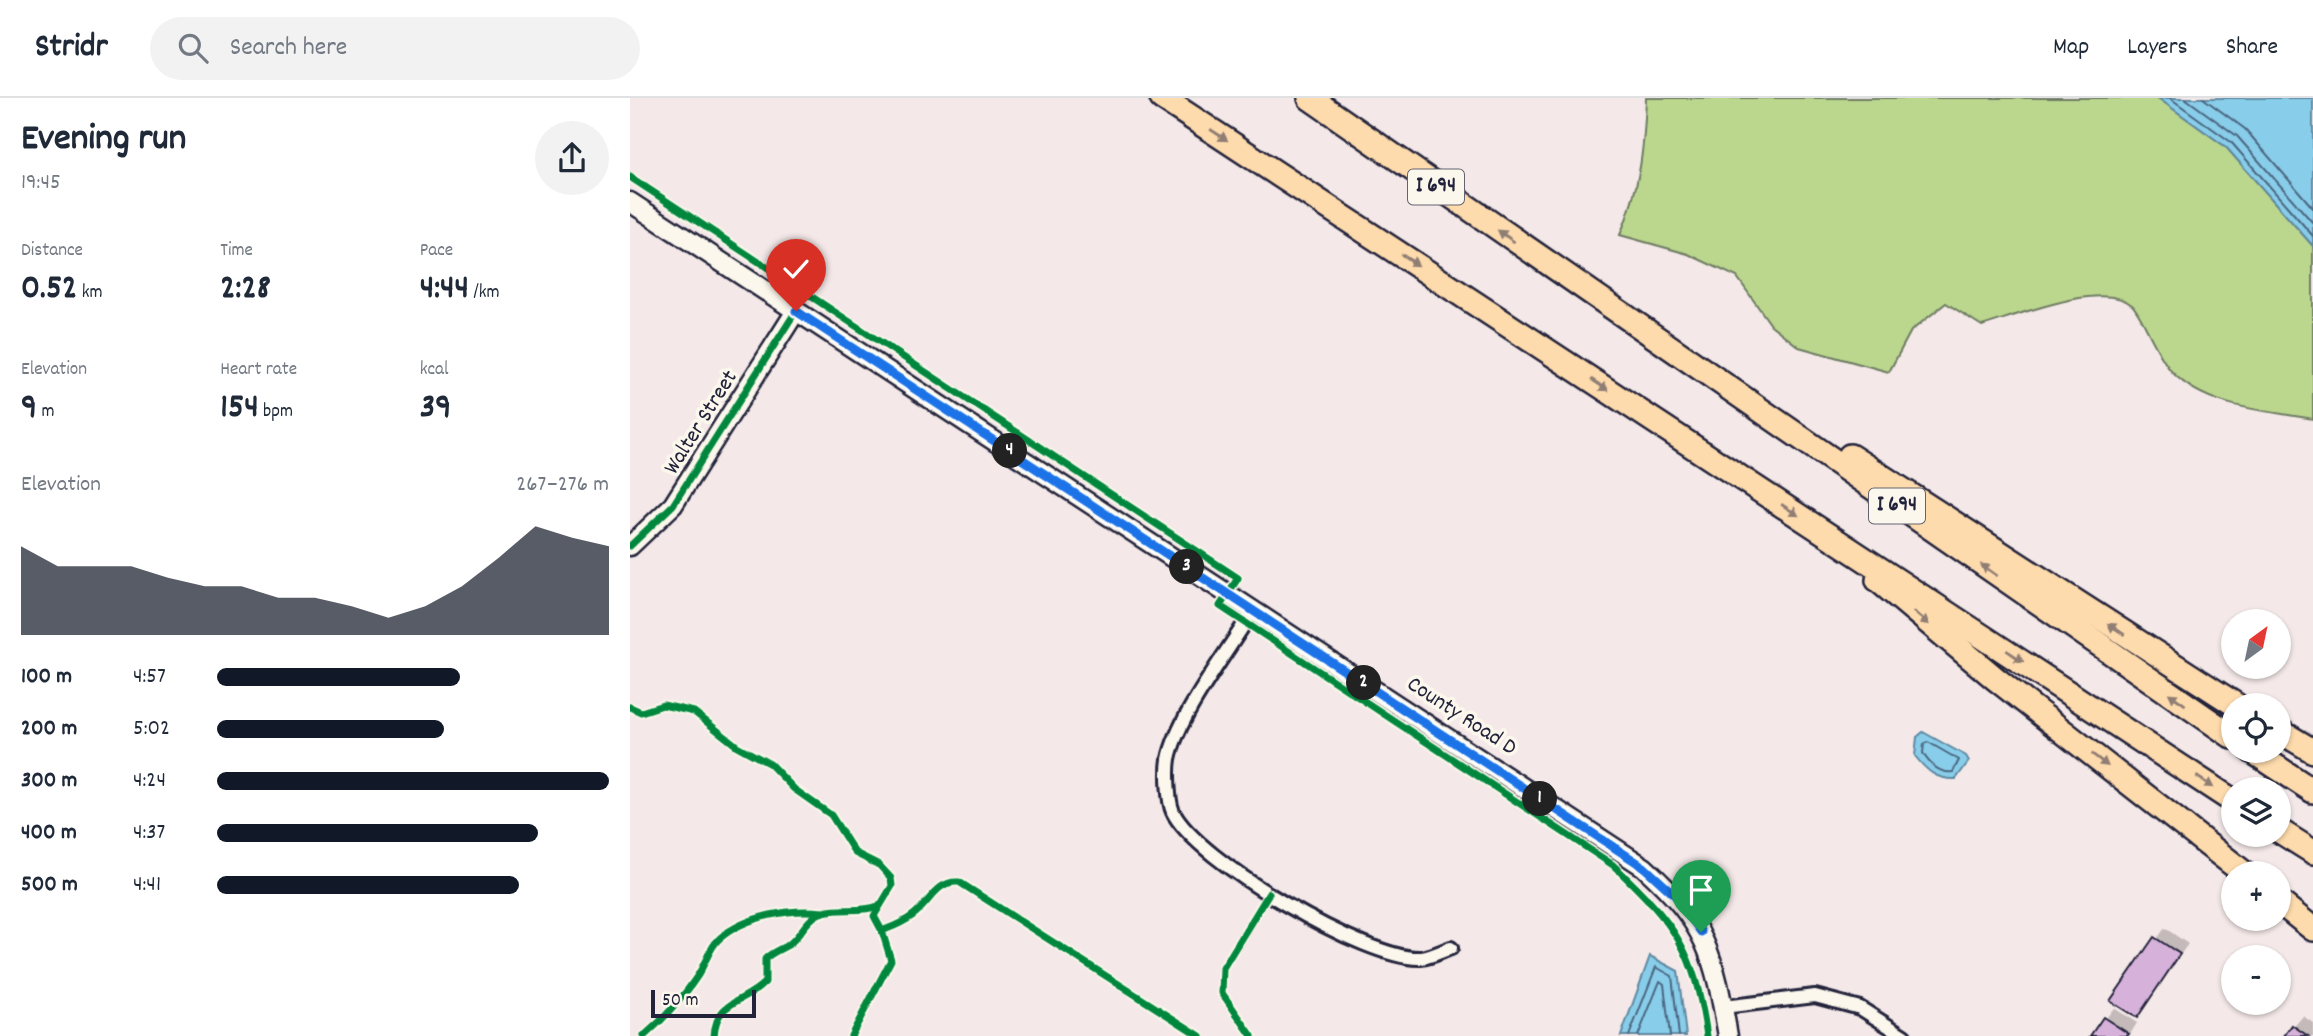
<!DOCTYPE html>
<meta charset="utf-8">
<style>
body{margin:0;font-family:Dekko,sans-serif;background:#f2f2f3;color:#1f2937;height:100vh;display:flex;flex-direction:column;font-size:26px;white-space:nowrap}
*{box-sizing:border-box;margin:0}
p{font-size:23px;color:#747a83}
.icon{flex:none;width:38px;height:38px;fill:none;stroke:currentColor;stroke-width:2;stroke-linecap:round;stroke-linejoin:round}
.map{position:relative;flex:1;overflow:hidden}
.panel{display:flex;flex-direction:column;background:#fff;width:630px}
.panel>*{flex:none}
.needle{width:46px;rotate:33deg}
.fabs{position:absolute;left:1591px;top:511px;display:grid;gap:14px}
.fabs a{display:grid;place-items:center;width:70px;height:70px;border-radius:50%;background:#fff;box-shadow:0 2px 5px #0004;font-size:35px}
.scale{position:absolute;left:21px;bottom:18px;width:105px;box-sizing:border-box;padding-left:7px;border:4px solid #22223b;border-top:0;font-size:19px;line-height:24px;white-space:nowrap;color:#22223b;-webkit-text-stroke:5px #fbf7ec;paint-order:stroke}
.pin{position:absolute;display:grid;place-items:center;width:60px;height:60px;color:#fff;margin:-72px -30px;border-radius:50% 50% 50% 0;rotate:-45deg;box-shadow:0 0 7px #0007}
.pin .icon{rotate:45deg}
.km{position:absolute;width:35px;height:35px;margin:-18px;border-radius:50%;background:#222;color:#fff;font-size:19px;line-height:35px;text-align:center}
.round{display:grid;place-items:center;flex:none;width:74px;height:74px;border-radius:37px;background:#f2f2f3}
.summary{display:flex;align-items:center;justify-content:space-between;height:119px;padding:0 21px}
h1{font-size:38px;font-weight:700;line-height:52px}
.stats{display:grid;grid-template-columns:repeat(3,1fr);gap:10px;height:119px;padding:7px 21px}
.stats div{display:grid;align-content:center}
.stats b{font-size:35px;font-weight:700}
.stats small{font-size:19px;font-weight:400}
.stats p{font-size:19px}
.chart{height:196px;padding:14px 21px}
.chart p{display:flex;justify-content:space-between}
.chart svg{width:100%;height:126px;margin-top:7px;fill:#111827;opacity:.7}
ul{padding:0 21px;list-style:none;font-size:23px}
li{display:grid;grid-template-columns:112px 84px 1fr;align-items:center;height:52px}
li i{height:18px;border-radius:9px;background:#111827}
header{display:flex;align-items:center;gap:42px;box-sizing:border-box;height:98px;padding:0 35px;background:#fff;border-bottom:2px solid #e0e1e3}
header strong{font-size:33px}
nav{display:flex;gap:38px;margin-inline-start:auto;font-size:24px}
.search{width:490px;height:63px;background:#f2f2f3;display:flex;align-items:center;gap:18px;box-sizing:border-box;padding:0 24px;border-radius:38px;color:#747a83;font-size:26px}
main{display:flex;flex:1;min-height:0}
.map>svg:first-child{display:block}
.green{fill:#bbd68d;stroke:#6e7c64;stroke-width:2}
.water{fill:#88cde9;stroke:#5f89a3;stroke-width:2}
.shadow{fill:#0003}
.lines{fill:none;stroke-linecap:round;stroke-linejoin:round}
.shore{stroke:#4b6681;stroke-width:2}
.building{fill:#d6b1da;stroke:#22223b;stroke-width:2}
.street-casing{stroke:#22223b;stroke-width:18}
.secondary-casing{stroke:#22223b;stroke-width:23}
.highway-casing{stroke:#22223b;stroke-width:28}
.street{stroke:#fbf7ec;stroke-width:12}
.secondary{stroke:#fbf7ec;stroke-width:18}
.highway{stroke:#fedbac;stroke-width:23}
.cycleway-casing{stroke:#fbf7ec;stroke-width:11}
.cycleway{stroke:#00873e;stroke-width:7}
.oneway{fill:#907e74}
.route-casing{stroke:#fff;stroke-width:14}
.route{stroke:#1a73e8;stroke-width:9}
.labels{text-anchor:middle;dominant-baseline:central;stroke-width:7;stroke-linejoin:round;paint-order:stroke}
.shield{fill:#fbf7ec;stroke:#636270;stroke-width:2}
.shield-label{font-size:21px;font-weight:bold;fill:#22223b}
.street-label{font-size:23px;fill:#22223b;stroke:#fbf7ec}
</style>
<header>
<strong>Stridr</strong>
<div class="search"><svg class="icon" aria-label="search" viewBox="0 0 24 24"><circle cx="10" cy="10" r="6"/><path d="M15 15l6 6"/></svg>Search here</div>
<nav><a>Map</a><a>Layers</a><a>Share</a></nav>
</header>
<main>
<section class="panel">
<div class="summary"><div><h1>Evening run</h1><p>19:45</p></div><a class="round"><svg class="icon" aria-label="share" viewBox="0 0 24 24"><path d="M12 15V3M7 8l5-5 5 5M5 13v7h14v-7"/></svg></a></div>
<div class="stats">
<div><p>Distance</p><b>0.52<small> km</small></b></div>
<div><p>Time</p><b>2:28</b></div>
<div><p>Pace</p><b>4:44<small> /km</small></b></div>
</div>
<div class="stats">
<div><p>Elevation</p><b>9<small> m</small></b></div>
<div><p>Heart rate</p><b>154<small> bpm</small></b></div>
<div><p>kcal</p><b>39</b></div>
</div>
<div class="chart"><p><span>Elevation</span>267–276 m</p>
<svg viewBox="0 0 160 44" preserveAspectRatio="none"><path d="M0 44V13L10 20L20 20L30 20L40 24L50 27L60 27L70 31L80 31L90 34L100 38L110 34L120 27L130 17L140 6L150 10L160 13V44z"/></svg>
</div>
<ul>
<li><b>100 m</b>4:57<i style="width:62%"></i></li>
<li><b>200 m</b>5:02<i style="width:58%"></i></li>
<li><b>300 m</b>4:24<i style="width:100%"></i></li>
<li><b>400 m</b>4:37<i style="width:82%"></i></li>
<li><b>500 m</b>4:41<i style="width:77%"></i></li>
</ul>
</section>
<div class="map">
<svg width="1683" height="938" viewBox="0 0 1683 938">
<rect width="100%" height="100%" fill="#f4e9e8"/>
<filter id="ink" filterUnits="userSpaceOnUse"><feTurbulence type="fractalNoise" baseFrequency=".0143" numOctaves="2"/><feDisplacementMap in="SourceGraphic" scale="14" xChannelSelector="R" yChannelSelector="G"/><feConvolveMatrix kernelMatrix="1 2 1 2 8 2 1 2 1" color-interpolation-filters="sRGB"/></filter>
<g filter="url(#ink)">
<path class="green" d="M1016 0H1528L1596 49 1683 148V321C1636 312 1578 311 1543 275 1527 259 1512 216 1502 207 1472 182 1386 218 1352 228L1316 205 1281 233 1259 274 1169 249 1141 227 1107 179 1058 156 990 137C1010 90 1014 51 1016 0Z"/>
<g class="water">
<path d="M1528 0H1683V148L1596 49Z"/>
<path d="M1293 634 1336 658 1339 663 1326 681C1306 682 1296 672 1285 658L1287 639Z"/>
<path d="M1020 858 1048 873 1056 938H991Z"/>
</g>
<g class="shadow">
<path d="M1535 830 1558 846 1506 918 1483 902Z"/>
<path d="M1484 910 1507 925 1499 938H1462Z"/>
<path d="M1673 918 1683 925V938H1656Z"/>
</g>
<g class="lines">
<g class="shore">
<path d="M1540 0 1601 44 1683 138"/>
<path d="M1555 0 1607 38 1683 125"/>
<path d="M1573 0 1615 31 1683 110"/>
<path d="M1298 644 1329 662 1323 674C1310 676 1299 666 1293 655L1294 646Z"/>
<path d="M999 938 1026 869 1042 878 1049 938"/>
<path d="M1008 938 1030 883 1034 886 1040 938"/>
</g>
</g>
<g class="building">
<path d="M1524 839 1550 856 1507 920 1480 903Z"/>
<path d="M1473 919 1499 936 1497 938H1460Z"/>
<path d="M1662 927 1678 938H1654Z"/>
</g>
<g class="lines">
<defs>
<g id="street">
<path d="M623 512C600 551 547 619 539 661 537 673 538 703 543 714 566 762 737 863 791 860 801 859 812 853 821 850"/>
<path d="M1093 909 1185 898 1230 910 1274 938"/>
</g>
<g id="secondary">
<path d="M0 104 1014 769C1077 826 1084 857 1098 938"/>
<path d="M0 448 43 407 166 213"/>
</g>
<g id="highway">
<path d="M532 0 1603 703"/>
<path d="M680 0 1603 639"/>
<path d="M1220 358 1606 607"/>
<path d="M1248 482 1366 581 1614 775"/>
<path d="M1648 632 1683 653"/>
<path d="M1622 653 1683 693"/>
<path d="M1648 732 1683 754"/>
<path d="M1648 803 1683 831"/>
</g>
</defs>
<use href="#street" class="street-casing"/>
<use href="#secondary" class="secondary-casing"/>
<use href="#highway" class="highway-casing"/>
<use href="#street" class="street"/>
<use href="#secondary" class="secondary"/>
<use href="#highway" class="highway"/>
<defs>
<g id="cycleway">
<path d="M0 79 608 480 590 508 983 767C1046 827 1064 851 1077 938"/>
<path d="M0 448 43 407 166 213"/>
<path d="M0 609 11 614 33 607 64 614 107 648 140 666 164 691 201 717 225 755 249 767 261 780 262 788 244 818 252 833C262 829 273 825 282 818 299 807 306 782 329 784L570 938"/>
<path d="M14 938C35 920 53 900 68 877 75 866 80 848 90 840 116 818 161 810 193 814"/>
<path d="M84 938C86 901 114 906 135 884V861C142 854 149 852 158 847 171 838 176 819 194 814 212 809 231 815 248 808"/>
<path d="M221 938 261 862 252 833"/>
<path d="M622 938 592 895 593 870 639 795"/>
</g>
</defs>
<use href="#cycleway" class="cycleway-casing"/>
<use href="#cycleway" class="cycleway"/>
</g>
<defs><path id="oneway-solid" d="M-6-.8H1V-3.2L6.5 0L1 3.2V.8H-6Z" transform="scale(1.75)"/></defs>
<g class="oneway">
<use href="#oneway-solid" transform="translate(589 37) rotate(33)"/>
<use href="#oneway-solid" transform="translate(876 138) rotate(-145)"/>
<use href="#oneway-solid" transform="translate(780 162) rotate(33)"/>
<use href="#oneway-solid" transform="translate(970 287) rotate(33)"/>
<use href="#oneway-solid" transform="translate(1160 412) rotate(33)"/>
<use href="#oneway-solid" transform="translate(1359 472) rotate(-145)"/>
<use href="#oneway-solid" transform="translate(1291 520) rotate(39)"/>
<use href="#oneway-solid" transform="translate(1486 531) rotate(-146)"/>
<use href="#oneway-solid" transform="translate(1385 558) rotate(34)"/>
<use href="#oneway-solid" transform="translate(1547 601) rotate(-145)"/>
<use href="#oneway-solid" transform="translate(1470 662) rotate(38)"/>
<use href="#oneway-solid" transform="translate(1575 684) rotate(34)"/>
</g>
</g>
<g class="lines" filter="url(#ink)">
<defs>
<path id="route" d="M166 213 1014 769 1048 800 1071 834"/>
</defs>
<use href="#route" class="route-casing"/>
<use href="#route" class="route"/>
</g>
<g class="labels">
<g class="shield">
<rect x="778" y="71.5" width="56" height="35" rx="5"/>
<rect x="1239" y="390.5" width="56" height="35" rx="5"/>
</g>
<g class="shield-label">
<text x="806" y="89">I 694</text>
<text x="1267" y="408">I 694</text>
</g>
<g class="street-label">
<text transform="translate(72 325) rotate(-58)">Walter Street</text>
<text transform="translate(831 619) rotate(33)">County Road D</text>
</g>
</g>
</svg>
<div class="fabs">
<a><svg class="needle" viewBox="-14 -14 28 28"><path d="M0-13l5 13h-10z" fill="#e53935"/><path d="M0 13l5-13h-10z" fill="#747a83"/></svg></a>
<a><svg class="icon" aria-label="locate" viewBox="0 0 24 24"><circle cx="12" cy="12" r="6"/><path d="M12 2v4M12 18v4M2 12h4M18 12h4"/></svg></a>
<a><svg class="icon" aria-label="layers" viewBox="0 0 24 24"><path d="M12 4l9 5-9 5-9-5zM3 14l9 5 9-5"/></svg></a>
<a>+</a>
<a>−</a>
</div>
<div class="scale">50 m</div>
<div class="pin" style="left:1071px;top:834px;background:#1e9e55"><svg class="icon" aria-label="arrive" viewBox="0 0 24 24"><path d="M6 21V4h12l-3 4 3 4H6"/></svg></div>
<div class="pin" style="left:166px;top:213px;background:#d93025"><svg class="icon" aria-label="check" viewBox="0 0 24 24"><path d="M5 12l5 5 9-10"/></svg></div>
<b class="km" style="left:910px;top:701px">1</b>
<b class="km" style="left:734px;top:585px">2</b>
<b class="km" style="left:557px;top:469px">3</b>
<b class="km" style="left:380px;top:353px">4</b>
</div>
</main>
